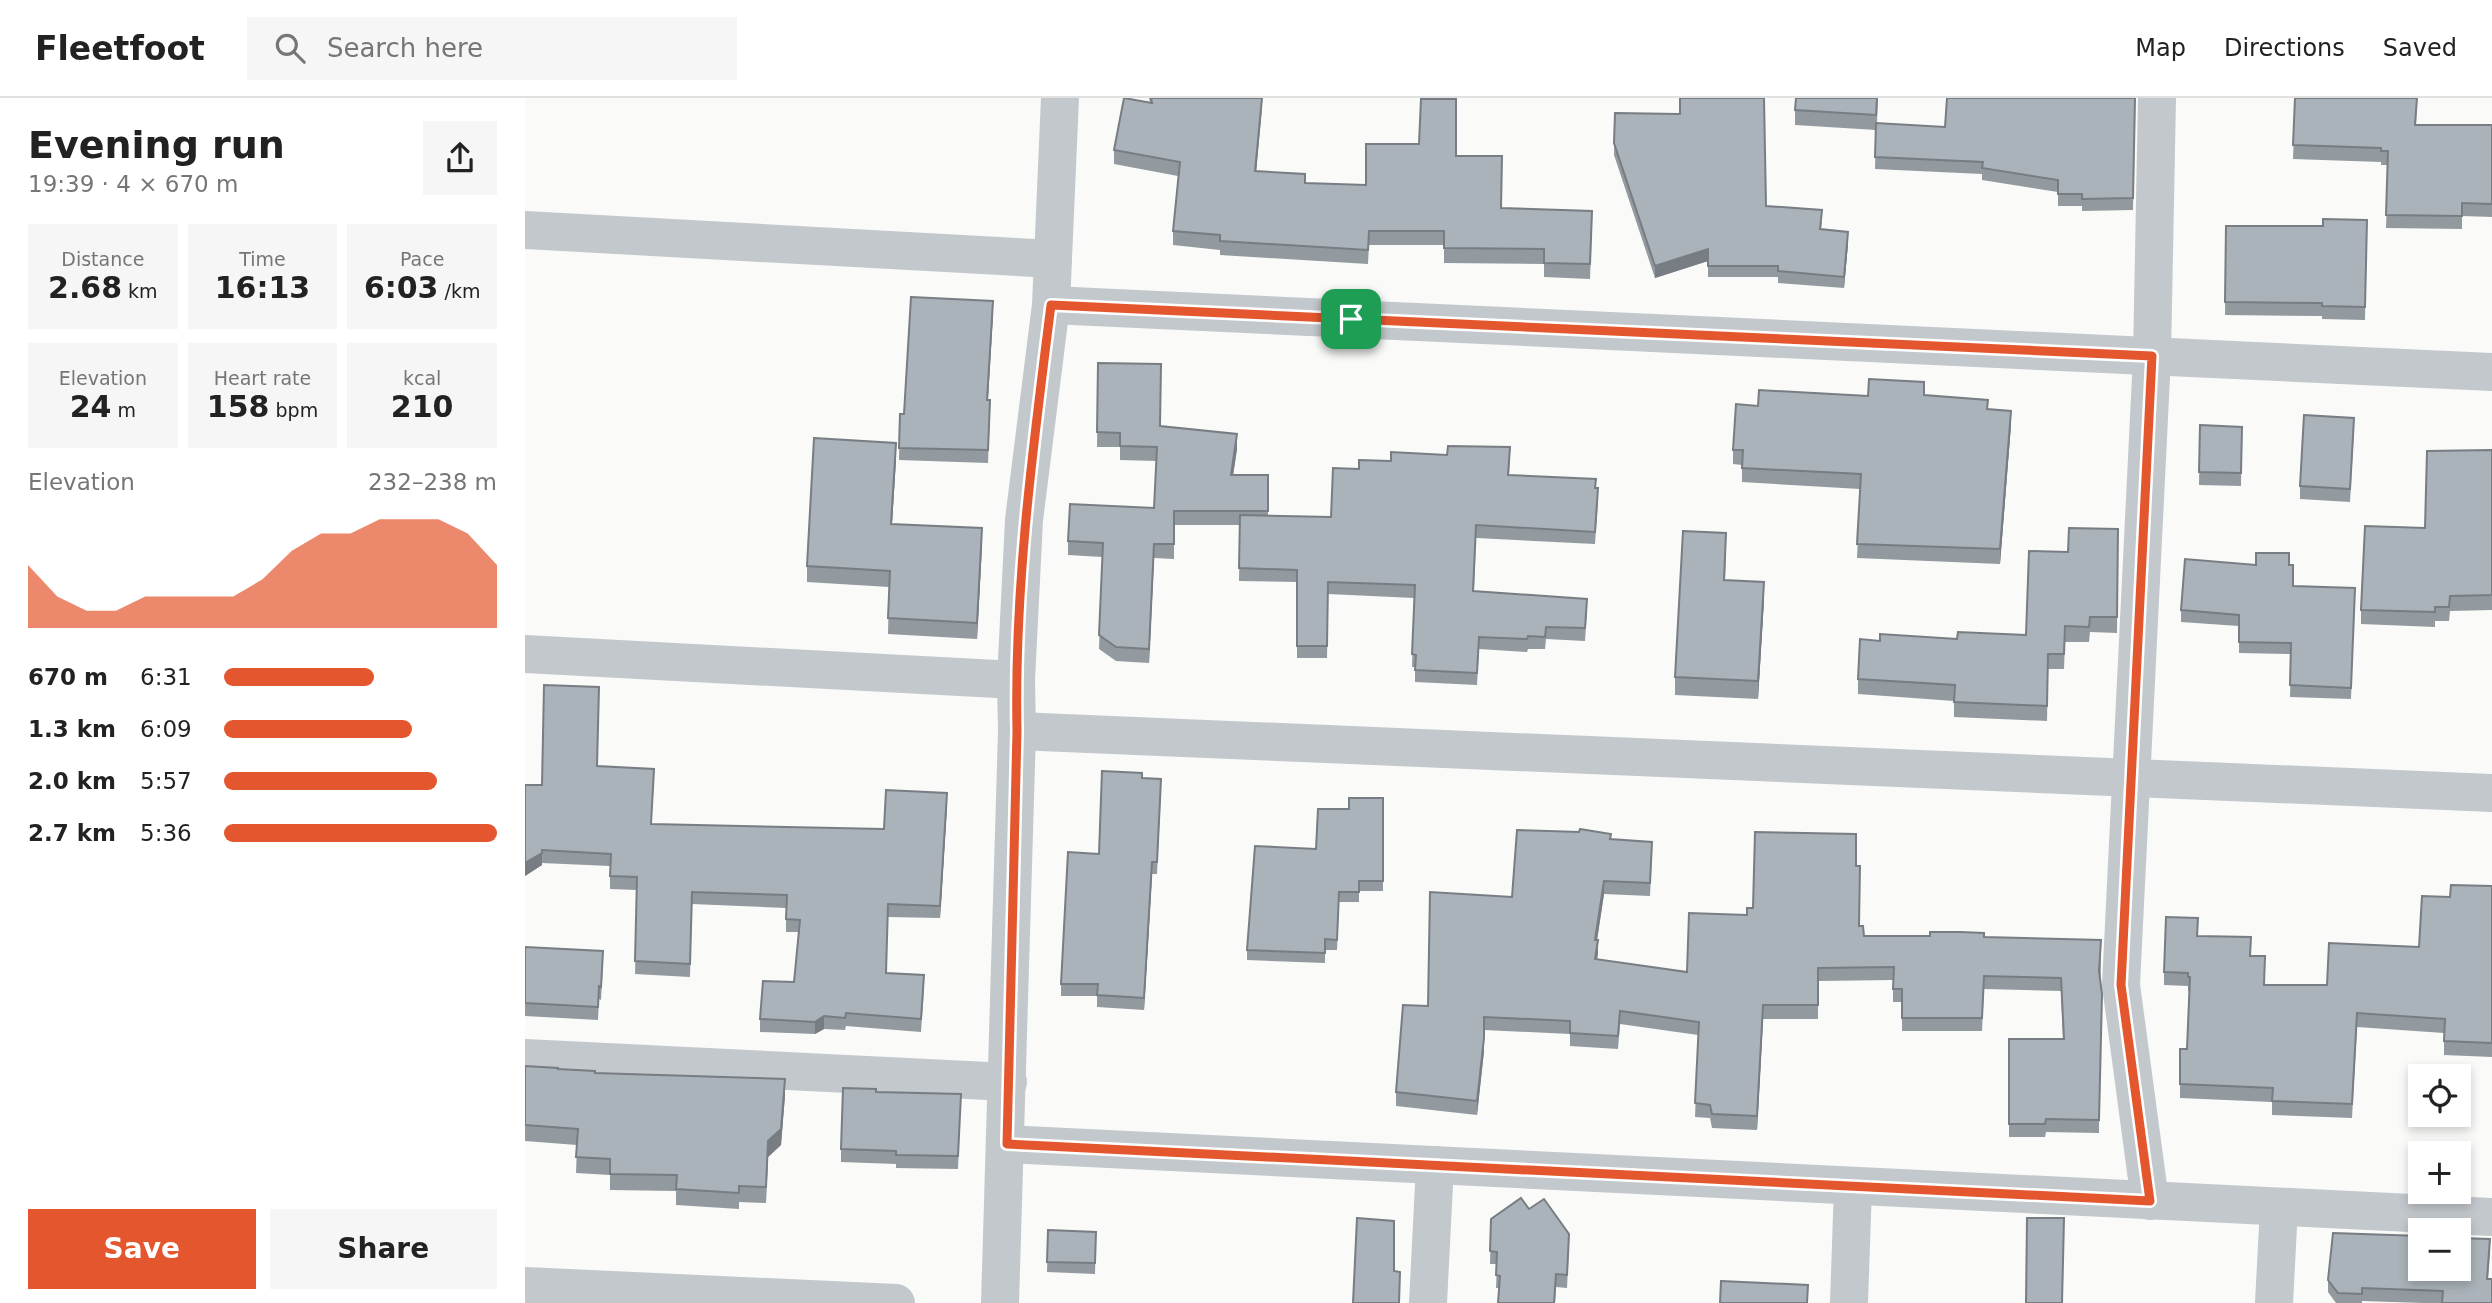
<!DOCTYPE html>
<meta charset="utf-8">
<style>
body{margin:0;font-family:"DejaVu Sans",sans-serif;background:#f6f6f6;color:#222;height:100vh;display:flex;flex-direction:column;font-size:26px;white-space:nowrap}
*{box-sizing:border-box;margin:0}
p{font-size:23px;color:#767676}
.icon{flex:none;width:38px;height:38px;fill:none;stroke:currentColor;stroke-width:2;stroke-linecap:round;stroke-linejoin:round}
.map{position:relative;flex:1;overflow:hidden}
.panel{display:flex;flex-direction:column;background:#fff;width:525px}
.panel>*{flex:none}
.buttons{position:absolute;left:1883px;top:966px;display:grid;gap:14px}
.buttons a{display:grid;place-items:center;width:63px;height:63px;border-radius:0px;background:#fff;box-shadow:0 4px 10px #0003;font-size:35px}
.pin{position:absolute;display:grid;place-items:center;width:60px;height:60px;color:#fff;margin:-30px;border-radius:14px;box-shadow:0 4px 10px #0006}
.round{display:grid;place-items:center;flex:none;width:74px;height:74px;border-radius:0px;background:#f6f6f6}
.summary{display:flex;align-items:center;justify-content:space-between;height:119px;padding:0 28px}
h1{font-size:38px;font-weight:600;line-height:52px}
.metrics{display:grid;grid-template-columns:repeat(3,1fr);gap:10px;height:119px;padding:7px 28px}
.metrics div{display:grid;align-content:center;border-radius:0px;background:#f6f6f6;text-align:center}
.metrics b{font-size:30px;font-weight:600}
.metrics small{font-size:19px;font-weight:400}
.metrics p{font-size:19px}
.chart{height:196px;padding:14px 28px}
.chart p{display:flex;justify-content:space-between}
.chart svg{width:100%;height:126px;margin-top:7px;fill:#e4572e;opacity:.7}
.action{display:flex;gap:14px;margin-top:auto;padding:14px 28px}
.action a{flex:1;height:80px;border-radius:0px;background:#e4572e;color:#fff;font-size:28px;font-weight:600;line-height:80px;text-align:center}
.action a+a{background:#f6f6f6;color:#222}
ul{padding:0 28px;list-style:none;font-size:23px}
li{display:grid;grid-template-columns:112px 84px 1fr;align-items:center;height:52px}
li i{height:18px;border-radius:9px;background:#e4572e}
header{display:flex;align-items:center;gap:42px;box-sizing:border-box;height:98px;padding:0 35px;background:#fff;border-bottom:2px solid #e0e0e0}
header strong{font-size:33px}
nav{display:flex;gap:38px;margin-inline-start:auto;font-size:24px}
.search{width:490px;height:63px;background:#f6f6f6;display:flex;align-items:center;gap:18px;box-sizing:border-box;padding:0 24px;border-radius:0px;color:#767676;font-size:26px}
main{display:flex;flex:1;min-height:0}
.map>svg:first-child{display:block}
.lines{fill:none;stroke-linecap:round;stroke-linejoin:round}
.minor{stroke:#c3c8cc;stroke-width:38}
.wall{fill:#929a9f}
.shaded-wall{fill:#777d82}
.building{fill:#aab3b9;stroke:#777d82;stroke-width:2}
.route-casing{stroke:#fff;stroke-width:14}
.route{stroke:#e4572e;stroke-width:9}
</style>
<header>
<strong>Fleetfoot</strong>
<div class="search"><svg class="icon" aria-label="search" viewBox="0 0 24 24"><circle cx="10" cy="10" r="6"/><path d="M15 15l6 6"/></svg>Search here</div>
<nav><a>Map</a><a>Directions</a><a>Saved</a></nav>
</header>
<main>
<section class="panel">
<div class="summary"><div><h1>Evening run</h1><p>19:39 · 4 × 670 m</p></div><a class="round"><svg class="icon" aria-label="share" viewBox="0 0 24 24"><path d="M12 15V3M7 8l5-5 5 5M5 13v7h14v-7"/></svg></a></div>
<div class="metrics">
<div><p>Distance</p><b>2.68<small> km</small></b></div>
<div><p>Time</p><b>16:13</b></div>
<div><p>Pace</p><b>6:03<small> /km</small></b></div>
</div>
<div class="metrics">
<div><p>Elevation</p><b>24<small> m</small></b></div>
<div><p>Heart rate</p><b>158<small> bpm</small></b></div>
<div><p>kcal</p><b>210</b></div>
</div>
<div class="chart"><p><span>Elevation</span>232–238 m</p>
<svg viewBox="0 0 160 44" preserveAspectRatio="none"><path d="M0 44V22L10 33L20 38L30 38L40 33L50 33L60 33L70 33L80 27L90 17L100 11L110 11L120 6L130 6L140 6L150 11L160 22V44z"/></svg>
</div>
<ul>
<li><b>670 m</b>6:31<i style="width:55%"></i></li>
<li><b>1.3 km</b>6:09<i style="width:69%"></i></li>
<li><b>2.0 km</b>5:57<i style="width:78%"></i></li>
<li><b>2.7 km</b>5:36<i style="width:100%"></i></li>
</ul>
<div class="action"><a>Save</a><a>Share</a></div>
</section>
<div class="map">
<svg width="1967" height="1205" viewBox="0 0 1967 1205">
<rect width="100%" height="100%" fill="#fafaf8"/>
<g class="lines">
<g class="minor">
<path d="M0 132 528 161"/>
<path d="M526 207 1967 274"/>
<path d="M0 556 491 582"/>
<path d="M492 633 1967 695"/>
<path d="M0 960 483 984"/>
<path d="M482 1046 1967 1119"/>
<path d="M1625 1103 1596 887 1627 259 1632 0"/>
<path d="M0 1188 371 1205"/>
<path d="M475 1205 492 633 491 582 499 422 526 207 535 0"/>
<path d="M903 1205 910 1067"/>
<path d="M1324 1205 1328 1088"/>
<path d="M1749 1205 1754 1109"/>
</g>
</g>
<g class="wall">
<path d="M624 0H737L731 73 780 85 841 87 931 58 976 110 1067 128 1065 181 1019 179V166L919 165V147H844L843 166 695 157V152L648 147V133L653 78 589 66V52L625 4Z"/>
<path d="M1353 0 1352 25 1420 29 1610 0 1608 112 1557 113V108H1533V94L1457 82V76L1350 71 1351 32 1270 27V12Z"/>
<path d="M1768 0H1892L1891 27H1967V119L1937 118V131L1861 130 1863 67H1856V64L1768 61 1770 0Z"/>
<path d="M1090 15 1241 108 1297 124 1296 131 1323 146 1319 190 1253 185V179H1183V163L1130 180 1089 57Z"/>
<path d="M1842 122 1840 222 1797 221V218L1700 217 1701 128H1798Z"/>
<path d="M468 216 463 302 465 314 463 365 374 362 375 316H379Z"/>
<path d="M573 265 635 328 712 351 708 377H743V418L806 419 834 371 866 363 985 361 984 377 1071 390 1073 403 1070 446 951 440 949 493 1062 513 1060 543 1021 541 1020 551H1003L1002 554 954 551 952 587 890 584V569H887L889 500 803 496 802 560H772V484L714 483 715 427H649V461L629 460 624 565 591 563 574 551 577 459 543 457V443L629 410 632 363 595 362V349H572Z"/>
<path d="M1399 297 1463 311 1486 327 1475 466 1332 460 1335 391 1217 384V367L1208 366V352L1233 308 1343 298Z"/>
<path d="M1675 327 1717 329 1716 388 1674 387Z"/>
<path d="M1829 332 1825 404 1775 401V388Z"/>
<path d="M1967 352V512L1925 513 1924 523H1910V529L1836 526V512L1900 430Z"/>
<path d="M371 361 367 426 457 446 452 541 363 536 364 489 282 484V468Z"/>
<path d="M1593 431 1592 535 1565 534 1564 544H1540L1539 571H1523L1522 623 1429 619V603L1333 596V581L1355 543 1432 541 1501 537 1543 454Z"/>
<path d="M1201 453 1200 482 1239 502 1233 601 1150 597V579Z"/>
<path d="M1731 467H1764L1768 488 1830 490 1826 601 1765 599 1766 556 1714 555V528L1656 524V512Z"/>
<path d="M72 668 129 684 126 726 359 731 422 707 415 820 363 819 361 875 399 890 396 934 321 928 320 932 299 931 290 936 235 934V921L269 884 274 834H261V810L167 806 165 879 110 876 112 792 85 791V768L17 765V767L0 778V687H17Z"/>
<path d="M617 680 636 693 632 776H627L619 912 572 909V898H536V886Z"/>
<path d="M858 700V793H834V804H814L812 852H800V865L722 862V852L824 711Z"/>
<path d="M1086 741 1127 757 1125 798 1079 796 1072 842 1073 855 1072 861 1162 874 1228 810 1331 768 1334 828 1339 838 1459 839 1576 855 1574 1035 1521 1034 1520 1039H1484V941H1538L1536 893 1459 891 1457 933H1377V904H1368V882L1293 883V921H1238L1232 1032 1187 1030 1185 1020 1170 1019 1173 937 1095 926 1093 951 1045 948V936L959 932V953L952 1017 871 1008V994L903 908 987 799Z"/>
<path d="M1967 788V959L1919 957V935L1832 929 1827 1020 1747 1017V1004L1655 1000V951H1662L1664 893H1663V888L1639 887V874L1673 838 1726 858 1740 887H1802L1894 849 1925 799Z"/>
<path d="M0 849 78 866 76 902 74 901 73 922 0 918Z"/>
<path d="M0 968 70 975 260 997 256 1047 243 1059 241 1105 214 1104V1111L151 1107V1093L85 1092V1077L51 1075 52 1047 0 1043Z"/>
<path d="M351 994 436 996 433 1071 371 1070V1066L316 1064V1051Z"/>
<path d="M1004 1111 1044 1149 1042 1190 1031 1189 1030 1205H973L974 1190H971L972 1166H965L966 1121Z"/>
<path d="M523 1132 571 1134 570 1176 522 1174Z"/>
<path d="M1965 1153 1963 1181 1967 1205H1898L1837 1203V1205H1811L1803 1194V1182Z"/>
</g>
<g class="shaded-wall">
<path d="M737 0V10L730 87V73Z"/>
<path d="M1323 134V146L1319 190V179Z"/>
<path d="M1183 151V163L1130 180V168Z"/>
<path d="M468 203V216L462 314V302Z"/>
<path d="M1486 313V327L1475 466V451Z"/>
<path d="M712 336V351L706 391V377Z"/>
<path d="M371 345V361L366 441V426Z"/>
<path d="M457 430V446L452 541V525Z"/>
<path d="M629 446V460L624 565V551Z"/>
<path d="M1239 484V502L1233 601V583Z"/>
<path d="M422 695V707L415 820V808Z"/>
<path d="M17 755V767L0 778V765Z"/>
<path d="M627 764V776L619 912V900Z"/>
<path d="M1079 783V796L1070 855V842Z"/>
<path d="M1073 842V855L1070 874V861Z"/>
<path d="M1238 907V921L1232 1032V1018Z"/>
<path d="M299 918V931L290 936V924Z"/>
<path d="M959 940V953L952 1017V1003Z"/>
<path d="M260 981V997L256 1047 243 1059 241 1105 243 1043Z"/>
</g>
<g class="building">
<path d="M599 0 627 5 626 0H737L730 73 780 76V85L841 87V46H894L896 1H931V58H977L976 110 1067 113 1065 166 1019 165V151L919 150V133H844L843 152 695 143V137L648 133 655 64 589 52Z"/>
<path d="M1155 0H1239L1241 108 1297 112 1295 131 1323 134 1319 179 1253 173V168H1183V151L1130 168 1089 45 1090 15 1155 16Z"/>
<path d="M1271 0H1352L1351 17 1270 12Z"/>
<path d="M1422 0H1610L1608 100 1557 101V96H1533V82L1457 70 1458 64 1350 59 1351 25 1420 29Z"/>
<path d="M1770 0H1892L1890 27H1967V106L1937 105V118L1861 117 1863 53H1856V50L1768 47Z"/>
<path d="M1798 121 1842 122 1840 209 1797 208V205L1700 204 1701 128H1798Z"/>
<path d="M386 199 468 203 462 302H465L463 352 374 350 375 316H379Z"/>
<path d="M573 265 636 266 635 328 712 336 706 377H743V413H649V446H629L624 551 591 549 574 537 578 445 543 443 545 406 629 410 632 349 595 348V335L572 334Z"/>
<path d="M1344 281 1399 284V297L1463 302 1462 311 1486 313 1475 451 1332 446 1336 376 1217 370 1218 352H1208L1211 306 1233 308 1234 292 1343 298Z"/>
<path d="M1779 317 1829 320 1825 391 1775 388Z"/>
<path d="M1675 327 1717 329 1716 375 1674 374Z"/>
<path d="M289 340 371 345 366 426 457 430 452 525 363 520 365 473 282 468Z"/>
<path d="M923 348 985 349 983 377 1071 381 1070 390H1073L1070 434 951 427 948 493 1062 501 1060 530 1021 529 1020 539 1003 538 1002 541 954 539 952 575 890 572 891 557 887 556 890 487 803 484 802 548H772V472L714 470 715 417 806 419 808 370 834 371V362L866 363V354L922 357Z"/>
<path d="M1967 352V497L1925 498 1924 509H1910V514L1836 512 1840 428 1900 430 1902 353Z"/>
<path d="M1544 430 1593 431 1592 519H1565L1564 529 1540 528 1539 556H1523L1522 608 1429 604 1430 587 1333 581 1335 541 1355 543V536L1432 541 1433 534 1501 537 1504 453 1543 454Z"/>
<path d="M1158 433 1201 435 1199 482 1239 484 1233 583 1150 579Z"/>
<path d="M1731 455H1764V467H1768V488L1830 490 1826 590 1765 587 1766 545 1714 544V517L1656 512 1660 461 1731 467Z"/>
<path d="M19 587 74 589 72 668 129 671 126 726 359 731 361 692 422 695 415 808 363 806 361 875 399 877 396 921 321 915 320 920 299 918 290 924 235 921 238 883 269 884 275 822 261 821 262 797 167 794 165 866 110 863 112 779 85 778 86 756 17 752V755L0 765V687H17Z"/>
<path d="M577 673 617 675V680L636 681 632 764H627L619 900 572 897 573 886H536L543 754 574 756Z"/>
<path d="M824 700H858V783H834V794H814L812 842 800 841V855L722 852 730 748 791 751 793 711H824Z"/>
<path d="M1055 731 1086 736 1085 741 1127 744 1125 785 1079 783 1070 842H1073L1070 861 1162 874 1164 815 1222 817V810H1228L1230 734 1331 736V768H1335L1334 828H1338L1339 838H1405V834H1435L1459 835V839L1576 842 1574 873 1577 896 1574 1022 1521 1021 1520 1026H1484V941H1539L1536 880 1459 878 1457 920H1377V891H1368L1369 869 1293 870V907H1238L1232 1018 1187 1016 1185 1007 1170 1005 1174 924 1095 913 1093 938 1045 935V923L959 919V940L952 1003 871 994 878 907 903 908 905 794 987 799 992 732 1054 734Z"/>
<path d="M1926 787 1967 788V945L1919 943 1920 921 1832 915 1827 1006 1747 1003 1748 990 1655 986V951H1662L1665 879H1663V875L1639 874 1641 819 1673 820 1672 838 1726 839 1725 858H1740L1739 887H1802L1804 845 1894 849 1897 798 1925 799Z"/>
<path d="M0 849 78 853 76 889 74 888 73 909 0 905Z"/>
<path d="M0 968 33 970V971L70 973V975L260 981 256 1031 243 1043 241 1089 214 1088V1095L151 1091 152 1077 85 1076V1061L51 1059 53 1031 0 1027Z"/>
<path d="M318 990 351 991V994L436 996 433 1058 371 1057V1053L316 1051Z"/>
<path d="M996 1100 1004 1111 1019 1101 1044 1136 1042 1177 1031 1176 1029 1205H973L975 1178 971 1177 972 1154 965 1153 966 1121Z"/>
<path d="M832 1120 869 1123V1173L875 1174 874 1205H828Z"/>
<path d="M1502 1120H1539L1537 1205H1501Z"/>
<path d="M523 1132 571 1134 570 1165 522 1164Z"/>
<path d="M1808 1135 1895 1138V1171H1934V1140L1965 1141 1962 1181H1967V1205H1917L1918 1193 1837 1190V1196L1813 1195 1803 1182Z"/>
<path d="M1196 1183 1283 1187 1282 1205H1195Z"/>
</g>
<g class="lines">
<defs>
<path id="route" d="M526 207 1627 258 1596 887 1625 1103 482 1046 492 633C489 490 508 349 526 207Z"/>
</defs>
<use href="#route" class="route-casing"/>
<use href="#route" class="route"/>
</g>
</svg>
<div class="buttons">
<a><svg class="icon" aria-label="locate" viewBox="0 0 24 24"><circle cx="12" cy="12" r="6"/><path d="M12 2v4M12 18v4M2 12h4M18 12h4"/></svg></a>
<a>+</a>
<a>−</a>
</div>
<div class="pin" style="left:826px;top:221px;background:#1e9e55"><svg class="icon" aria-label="arrive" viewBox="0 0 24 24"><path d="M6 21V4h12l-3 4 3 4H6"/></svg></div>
</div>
</main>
